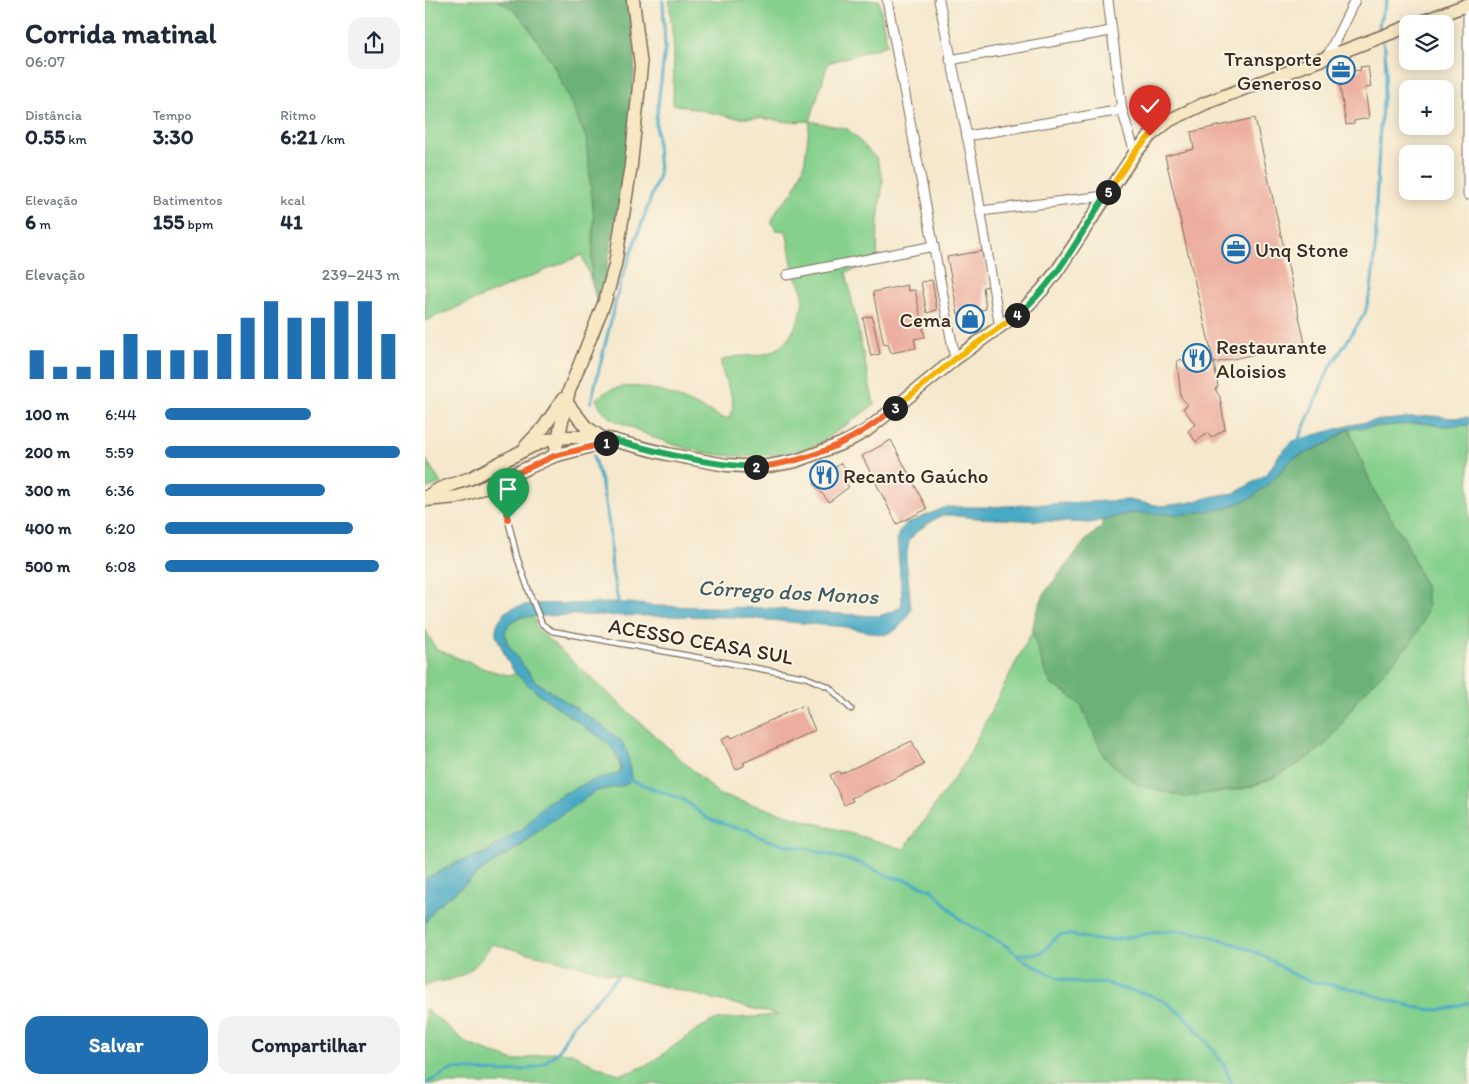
<!DOCTYPE html>
<html lang="pt">
<meta charset="utf-8">
<style>
body{margin:0;font-family:Itim,sans-serif;background:#f2f2f3;color:#1f2937;height:100vh;display:flex;flex-direction:column;font-size:19px;white-space:nowrap}
*{box-sizing:border-box;margin:0}
p{font-size:16px;color:#747a83}
.icon{flex:none;width:28px;height:28px;fill:none;stroke:currentColor;stroke-width:2;stroke-linecap:round;stroke-linejoin:round}
.map{position:relative;flex:1;overflow:hidden}
.side{display:flex;flex-direction:column;background:#fff;width:425px}
.side>*{flex:none}
.tools{position:absolute;left:974px;top:15px;display:grid;gap:10px}
.tools a{display:grid;place-items:center;width:55px;height:55px;border-radius:10px;background:#fff;box-shadow:0 2px 12px #0003;font-size:25px}
.pin{position:absolute;display:grid;place-items:center;width:42px;height:42px;color:#fff;margin:-51px -21px;border-radius:50% 50% 50% 0;rotate:-45deg;box-shadow:0 0 5px #0007}
.pin .icon{rotate:45deg}
.km{position:absolute;width:25px;height:25px;margin:-12px;border-radius:50%;background:#222;color:#fff;font-size:14px;line-height:25px;text-align:center}
.round{display:grid;place-items:center;flex:none;width:52px;height:52px;border-radius:15px;background:#f2f2f3}
.summary{display:flex;align-items:center;justify-content:space-between;height:85px;padding:0 25px}
h1{font-size:28px;font-weight:800;line-height:38px}
.figures{display:grid;grid-template-columns:repeat(3,1fr);gap:8px;height:85px;padding:5px 25px}
.figures div{display:grid;align-content:center}
.figures b{font-size:21px;font-weight:800}
.figures small{font-size:14px;font-weight:400}
.figures p{font-size:14px}
.chart{height:140px;padding:10px 25px}
.chart p{display:flex;justify-content:space-between}
.chart svg{width:100%;height:90px;margin-top:5px;stroke:#1f6fb2;stroke-width:6}
.action{display:flex;gap:10px;margin-top:auto;padding:10px 25px}
.action a{flex:1;height:58px;border-radius:15px;background:#1f6fb2;color:#fff;font-size:20px;font-weight:800;line-height:58px;text-align:center}
.action a+a{background:#f2f2f3;color:#1f2937}
ul{padding:0 25px;list-style:none;font-size:16px}
li{display:grid;grid-template-columns:80px 60px 1fr;align-items:center;height:38px}
li i{height:12px;border-radius:6px;background:#1f6fb2}
main{display:flex;flex:1;min-height:0}
.map>svg:first-child{display:block}
.green{fill:#86d08d;stroke:#607d56}
.forest{fill:#6cb278;stroke:#546e4b}
.water{fill:#46a9c5;stroke:#406a72}
.lines{fill:none;stroke-linecap:round;stroke-linejoin:round}
.stream{stroke:#46a9c5;stroke-width:3}
.building{fill:#ecae9f}
.lane-casing{stroke:#7c6c5b;stroke-width:7}
.street-casing{stroke:#7c6c5b;stroke-width:11}
.secondary-casing{stroke:#7c6c5b;stroke-width:15}
.lane{stroke:#fff;stroke-width:4.5}
.street{stroke:#fff;stroke-width:9}
.secondary{stroke:#f7e8c3;stroke-width:12}
.split-1-casing{stroke:#fff;stroke-width:10}
.split-2-casing{stroke:#fff;stroke-width:10}
.split-3-casing{stroke:#fff;stroke-width:10}
.split-4-casing{stroke:#fff;stroke-width:10}
.split-5-casing{stroke:#fff;stroke-width:10}
.split-6-casing{stroke:#fff;stroke-width:10}
.split-1{stroke:#f0652b;stroke-width:6}
.split-2{stroke:#22a559;stroke-width:6}
.split-3{stroke:#f0652b;stroke-width:6}
.split-4{stroke:#f5b400;stroke-width:6}
.split-5{stroke:#22a559;stroke-width:6}
.split-6{stroke:#f5b400;stroke-width:6}
.labels{text-anchor:middle;dominant-baseline:central;stroke-width:4;stroke-linejoin:round;paint-order:stroke}
.poi-label{font-size:21px;fill:#3b2a1e;stroke:#fcf5e5;text-anchor:start}
.street-label{font-size:21px;fill:#3b2a1e;stroke:#fcf5e5}
.water-label{font-size:22px;font-style:italic;fill:#3f5d61;stroke:#fcf5e5}
</style>
<main>
<section class="side">
<div class="summary"><div><h1>Corrida matinal</h1><p>06:07</p></div><a class="round"><svg class="icon" aria-label="share" viewBox="0 0 24 24"><path d="M12 15V3M7 8l5-5 5 5M5 13v7h14v-7"/></svg></a></div>
<div class="figures">
<div><p>Distância</p><b>0.55<small> km</small></b></div>
<div><p>Tempo</p><b>3:30</b></div>
<div><p>Ritmo</p><b>6:21<small> /km</small></b></div>
</div>
<div class="figures">
<div><p>Elevação</p><b>6<small> m</small></b></div>
<div><p>Batimentos</p><b>155<small> bpm</small></b></div>
<div><p>kcal</p><b>41</b></div>
</div>
<div class="chart"><p><span>Elevação</span>239–243 m</p>
<svg viewBox="0 0 160 44" preserveAspectRatio="none"><path d="M5 44V30M15 44V38M25 44V38M35 44V30M45 44V22M55 44V30M65 44V30M75 44V30M85 44V22M95 44V14M105 44V6M115 44V14M125 44V14M135 44V6M145 44V6M155 44V22"/></svg>
</div>
<ul>
<li><b>100 m</b>6:44<i style="width:62%"></i></li>
<li><b>200 m</b>5:59<i style="width:100%"></i></li>
<li><b>300 m</b>6:36<i style="width:68%"></i></li>
<li><b>400 m</b>6:20<i style="width:80%"></i></li>
<li><b>500 m</b>6:08<i style="width:91%"></i></li>
</ul>
<div class="action"><a>Salvar</a><a>Compartilhar</a></div>
</section>
<div class="map">
<svg width="1044" height="1084" viewBox="0 0 1044 1084">
<rect width="100%" height="100%" fill="#fcf5e5"/>
<filter id="ink" filterUnits="userSpaceOnUse"><feTurbulence type="fractalNoise" baseFrequency=".02" numOctaves="2"/><feDisplacementMap in="SourceGraphic" scale="10" xChannelSelector="R" yChannelSelector="G"/><feConvolveMatrix kernelMatrix="1 2 1 2 8 2 1 2 1" color-interpolation-filters="sRGB"/></filter>
<filter id="wash" filterUnits="userSpaceOnUse"><feTurbulence type="fractalNoise" baseFrequency=".0096" numOctaves="4" result="noise"/><feDisplacementMap in="SourceGraphic" scale="20" xChannelSelector="R" yChannelSelector="G"/><feGaussianBlur stdDeviation="1.12" result="paint"/><feColorMatrix in="noise" values="0 0 0 0 0 0 0 0 0 0 0 0 0 0 0 0 0 1.4 0 .05"/><feComposite in="paint" operator="in"/></filter>
<g filter="url(#wash)">
<rect width="100%" height="100%" fill="#f5e8cd"/>
<g class="green">
<path d="M0 0H72L88 9 101 23 128 64 161 137 169 220 166 280 157 255 0 321Z"/>
<path d="M244 0H454L462 45 403 63 385 121 423 129 452 159 458 180 453 220 452 263 421 272 449 405C435 415 422 424 408 434 402 438 396 443 389 446 329 466 264 456 208 428 190 420 180 419 171 399 205 368 262 402 298 418H305C314 397 296 381 296 361 313 352 335 360 352 349 367 340 379 312 378 295 377 288 371 280 369 273 366 260 364 245 361 231L351 230 346 223 354 207 368 192 379 166 385 121 364 122 335 118H310L248 104 249 49Z"/>
<path d="M996 423 1017 426 1044 425V1084H0V1008L43 1044 90 1061 127 1052 148 1053 160 1061 184 1071 195 1074 208 1071 226 1063 271 1030 289 1020 353 1015 67 944C54 962 46 975 23 980 14 982 7 982 0 987V923L12 906 66 864 96 846 119 826 171 791 201 785 206 778 197 742 175 724 110 681 88 652 82 643 80 631C86 619 96 616 109 615L111 628 295 795 479 849 539 764 607 631 620 672 627 685 640 692 656 705 680 758 794 793 825 787 848 778 875 763 901 744 917 723 932 700 988 640 1000 586 981 542 948 489 924 429Z"/>
<path d="M0 458 16 483 0 489Z"/>
<path d="M0 629 11 649 60 669 83 675 91 674 114 694 184 744 188 749 196 768 192 774 171 779 140 793 121 803 109 815 100 827 70 846 61 853 33 862 0 879Z"/>
</g>
<g class="forest">
<path d="M72 0H204L210 56 204 152 176 298 173 306 166 280 169 220 161 137 128 64 112 40 101 23 88 9Z"/>
<path d="M924 429 948 489 981 542 990 563 1000 586 1003 606 997 624 988 640 932 700 917 723 901 744 875 763 848 778 825 787 760 797 711 784 680 758 656 705 640 692 627 685 620 672 607 631 611 612 620 592 660 541 677 526 678 520 706 513 761 514 802 508 826 498 843 484 867 459 903 443Z"/>
</g>
<path class="water" d="M1007 416 1028 418 1044 417V425L1017 426 996 423 923 429 903 443 867 459 843 484 826 498 802 508 761 514 706 513 665 523 550 518 524 515 515 516 491 532 484 541 481 558 486 609 482 618 471 630 459 635 420 627 311 617 144 615 94 617 83 625 80 631 82 643 88 652 110 681 175 724 197 742 203 754 206 778 201 785 171 791 119 826 95 846 66 864 31 891 12 906 0 923V879L33 862 61 853 70 846 100 827 109 815 121 803 140 793 171 779 192 774 196 770C196 761 190 751 184 744L114 694 90 673 83 662 71 635V629L73 622 80 612 88 608 104 604 204 603 229 606 347 608 380 612 453 616 467 612 476 606 477 600 472 538 474 532 481 524 521 507H561L703 500 737 506 762 503 789 496 810 493 842 474 854 455 868 441 926 425 947 421Z"/>
<g class="lines">
<g class="stream">
<path d="M955 33 954 23 962 0"/>
<path d="M166 402 195 284 234 175 231 121 240 48 238 0"/>
<path d="M873 441 903 371 940 313 946 290 951 239V205L955 127 961 73 960 48 957 39"/>
<path d="M168 456 176 481 184 525 187 571 194 606"/>
<path d="M203 779 259 800 283 819 314 829H322L332 836 349 842 388 850 437 864 463 876 485 881 507 890 537 921 580 945 592 954 595 958 633 978 654 983H681L695 988 723 994 742 1003 760 1017 780 1040 799 1065 807 1084"/>
<path d="M592 954C600 953 611 956 618 951 626 946 628 936 638 935 652 933 662 940 675 940 704 941 732 927 761 931 783 934 820 946 840 957 853 964 865 974 879 979 893 984 909 984 924 988 950 994 989 1011 1015 1010 1025 1010 1035 1005 1044 1002"/>
<path d="M0 1084 28 1069 81 1072 110 1068 118 1064 133 1052 147 1026 192 977"/>
</g>
</g>
<g id="blocks">
<g class="building">
<path d="M943 66 946 87 940 88 944 118 929 121V124L921 125 913 73 936 70 935 67Z"/>
<path d="M830 118 880 343 789 363 740 156 769 149 766 132Z"/>
<path d="M557 251 564 286 558 287 561 309 533 314 522 257Z"/>
<path d="M507 280 512 310 502 313 496 282Z"/>
<path d="M482 285 483 291 490 290 500 337 489 339 491 348 466 353 463 344 459 345 448 292Z"/>
<path d="M447 316 455 354 446 356 438 318Z"/>
<path d="M756 359 759 362 763 359 767 365 771 362 775 368 779 366 780 368 789 363 793 387 790 389 795 397 800 429 786 438 783 433 771 442 763 431 770 424 758 408 763 405 756 397 752 362Z"/>
<path d="M466 440 502 509 472 524 437 456Z"/>
<path d="M416 463 429 478 421 484 424 487 404 502 389 484Z"/>
<path d="M379 705 390 730 318 763 320 765 311 770 297 739 305 735 307 738Z"/>
<path d="M487 741 499 765 426 798 428 801 419 805 405 775 414 771 415 774Z"/>
</g>
</g>
</g>
<g filter="url(#ink)">
<use href="#blocks" fill-opacity="0" stroke="#7c6c5b" stroke-width="1"/>
<g class="lines">
<defs>
<path id="lane" d="M70 466 92 557 106 597 117 624 127 631 380 677 404 687 426 709"/>
<g id="street">
<path d="M462 0 530 359"/>
<path d="M514 0 547 160 575 328"/>
<path d="M683 0 697 110 710 153"/>
<path d="M902 57 930 0"/>
<path d="M525 60 686 31"/>
<path d="M542 136 697 110"/>
<path d="M1043 195V4"/>
<path d="M556 211 680 196"/>
<path d="M362 275 509 246"/>
</g>
<g id="secondary">
<path d="M991 24 1044 4"/>
<path d="M141 402 161 427 173 435"/>
<path d="M101 446 119 427 138 399"/>
<path d="M129 456 144 391 180 301 190 265 206 165 216 66 208 0"/>
<path d="M0 498 14 489 46 478 105 447 123 440 142 437H175L242 454 301 465 338 467 371 461 421 442 441 431 530 359 599 309 617 290 632 271 710 153 725 136 745 120 781 103 982 27"/>
<path d="M0 500 33 497 51 491 129 456 189 440"/>
</g>
</defs>
<use href="#lane" class="lane-casing"/>
<use href="#street" class="street-casing"/>
<use href="#secondary" class="secondary-casing"/>
<use href="#lane" class="lane"/>
<use href="#street" class="street"/>
<use href="#secondary" class="secondary"/>
</g>
</g>
<g class="lines" filter="url(#ink)">
<defs>
<path id="split-1" d="M83 519 73 482 129 456 181 443"/>
<path id="split-2" d="M181 443 189 440C236 453 282 465 331 467"/>
<path id="split-3" d="M331 467C340 467 349 465 358 463 401 455 437 435 470 408"/>
<path id="split-4" d="M470 408 530 359 592 315"/>
<path id="split-5" d="M592 315C632 283 655 234 683 192"/>
<path id="split-6" d="M683 192 710 152 725 136"/>
</defs>
<use href="#split-1" class="split-1-casing"/>
<use href="#split-2" class="split-2-casing"/>
<use href="#split-3" class="split-3-casing"/>
<use href="#split-4" class="split-4-casing"/>
<use href="#split-5" class="split-5-casing"/>
<use href="#split-6" class="split-6-casing"/>
<use href="#split-1" class="split-1"/>
<use href="#split-2" class="split-2"/>
<use href="#split-3" class="split-3"/>
<use href="#split-4" class="split-4"/>
<use href="#split-5" class="split-5"/>
<use href="#split-6" class="split-6"/>
</g>
<defs>
<symbol id="office-ring" viewBox="-11 -11 22 22"><circle r="9.5" fill="#fcf5e5" stroke="#1f6fb2" stroke-width="1.5"/><path d="M-6-3h4V-5.5h4V-3h4V5H-6ZM-1-4.5V-3h2v-1.5ZM-6 0V1H6V0Z" fill="#1f6fb2"/></symbol>
<symbol id="shop-ring" viewBox="-11 -11 22 22"><circle r="9.5" fill="#fcf5e5" stroke="#1f6fb2" stroke-width="1.5"/><path d="M-5-2.5h2.3a2.7 3.5 0 0 1 5.4 0H5L5.5 6h-11ZM-1.5-2.5h3a1.5 2.3 0 0 0-3 0Z" fill="#1f6fb2"/></symbol>
<symbol id="restaurant-ring" viewBox="-11 -11 22 22"><circle r="9.5" fill="#fcf5e5" stroke="#1f6fb2" stroke-width="1.5"/><path d="M-5-6h1v4h1v-4h1v4h1v-4h1v5L-1.5 .5V6h-2V.5L-5-1ZM5-6V6H3V1.5H1.5Q1.5-4 5-6Z" fill="#1f6fb2"/></symbol>
</defs>
<g fill-rule="evenodd">
<use href="#office-ring" x="900" y="54" width="32" height="32"/>
<use href="#office-ring" x="795" y="233" width="32" height="32"/>
<use href="#shop-ring" x="529" y="303" width="32" height="32"/>
<use href="#restaurant-ring" x="756" y="342" width="32" height="32"/>
<use href="#restaurant-ring" x="383" y="459" width="32" height="32"/>
</g>
<g class="labels">
<g class="poi-label">
<text x="897" y="58" text-anchor="end">Transporte<tspan x="897" dy="24">Generoso</tspan></text>
<text x="830" y="249">Unq Stone</text>
<text x="526" y="319" text-anchor="end">Cema</text>
<text x="791" y="346">Restaurante<tspan x="791" dy="24">Aloisios</tspan></text>
<text x="418" y="475">Recanto Gaúcho</text>
</g>
<g class="street-label">
<text transform="translate(276 641) rotate(10)">ACESSO CEASA SUL</text>
</g>
<g class="water-label">
<text transform="translate(363 592) rotate(3)">Córrego dos Monos</text>
</g>
</g>
</svg>
<div class="tools">
<a><svg class="icon" aria-label="layers" viewBox="0 0 24 24"><path d="M12 4l9 5-9 5-9-5zM3 14l9 5 9-5"/></svg></a>
<a>+</a>
<a>−</a>
</div>
<div class="pin" style="left:83px;top:519px;background:#1e9e55"><svg class="icon" aria-label="arrive" viewBox="0 0 24 24"><path d="M6 21V4h12l-3 4 3 4H6"/></svg></div>
<div class="pin" style="left:725px;top:136px;background:#d93025"><svg class="icon" aria-label="check" viewBox="0 0 24 24"><path d="M5 12l5 5 9-10"/></svg></div>
<b class="km" style="left:181px;top:443px">1</b>
<b class="km" style="left:331px;top:467px">2</b>
<b class="km" style="left:470px;top:408px">3</b>
<b class="km" style="left:592px;top:315px">4</b>
<b class="km" style="left:683px;top:192px">5</b>
</div>
</main>
